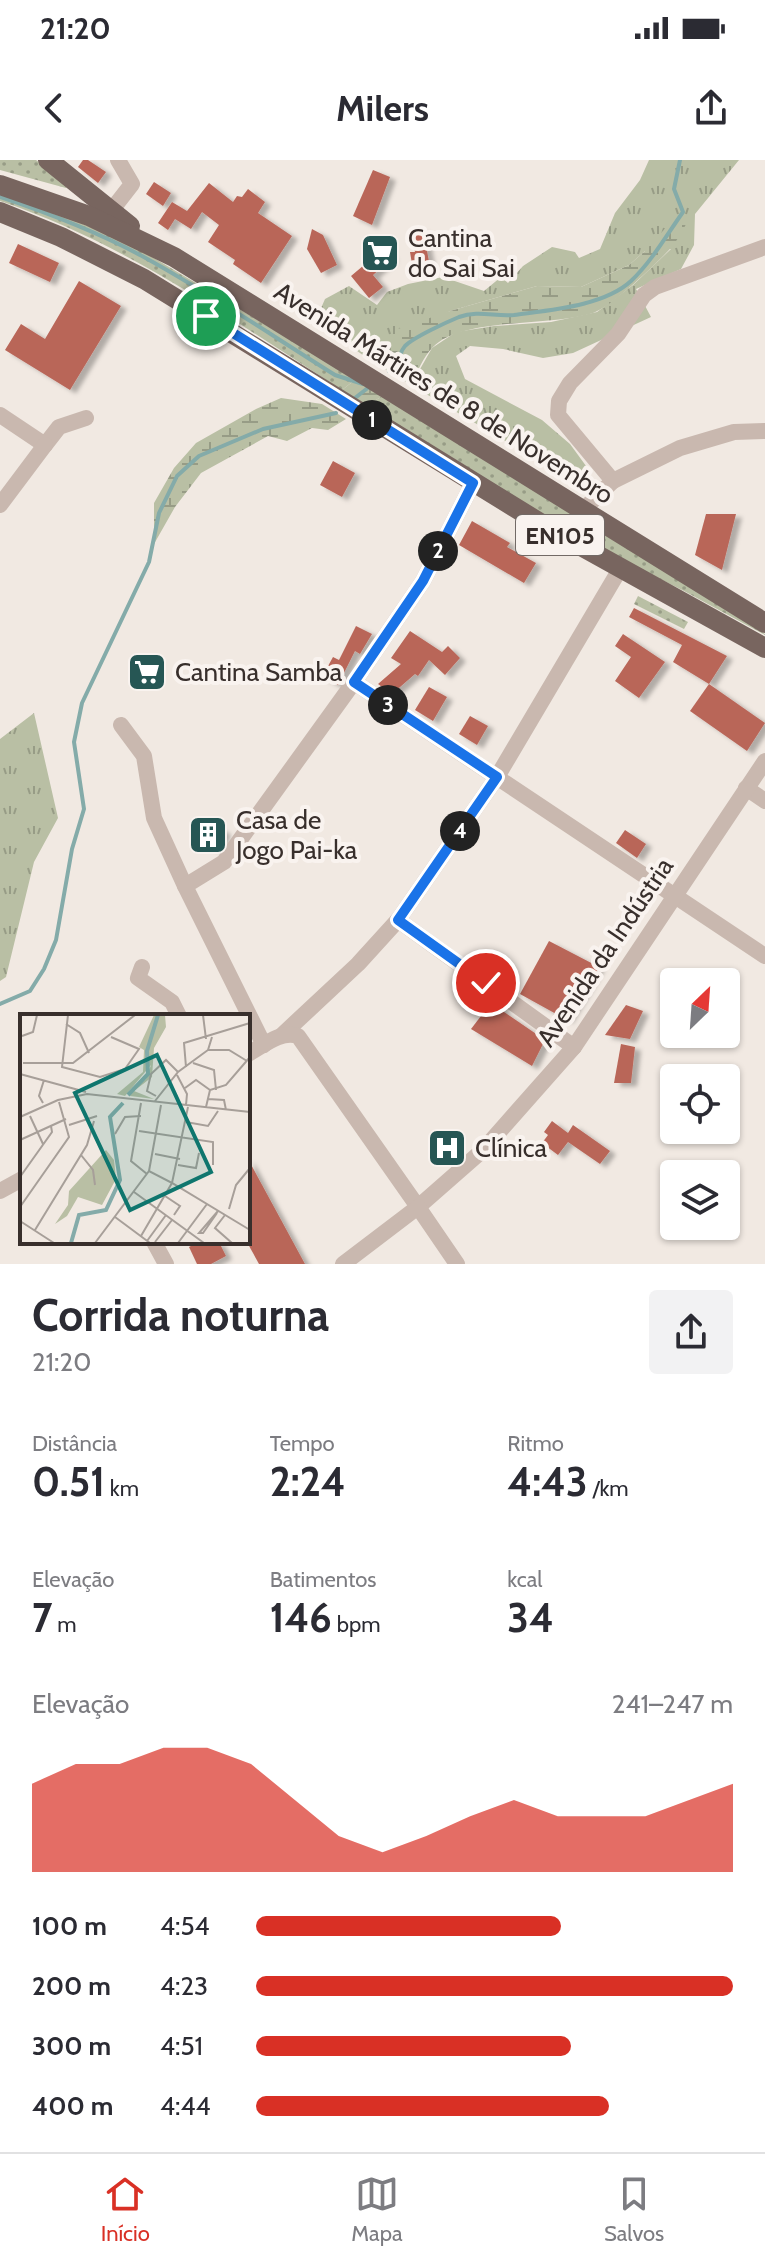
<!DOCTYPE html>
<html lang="pt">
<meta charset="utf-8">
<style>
body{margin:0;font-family:Cabin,sans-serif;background:#f2f2f3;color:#2b2b33;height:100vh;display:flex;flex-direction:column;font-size:30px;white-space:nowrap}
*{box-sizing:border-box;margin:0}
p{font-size:26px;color:#7c7c81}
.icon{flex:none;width:44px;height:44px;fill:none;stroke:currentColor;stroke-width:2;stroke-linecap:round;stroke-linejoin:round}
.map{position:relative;height:1104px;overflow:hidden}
.side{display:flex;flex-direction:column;background:#fff;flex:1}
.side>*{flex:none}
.needle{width:52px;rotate:25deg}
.tools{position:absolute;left:660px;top:808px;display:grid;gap:16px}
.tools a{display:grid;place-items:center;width:80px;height:80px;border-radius:8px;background:#fff;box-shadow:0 2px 6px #0004;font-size:40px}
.pin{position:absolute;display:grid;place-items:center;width:68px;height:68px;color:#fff;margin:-34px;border:4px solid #fff;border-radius:50%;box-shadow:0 2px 8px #0007}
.km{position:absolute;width:40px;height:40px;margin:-20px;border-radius:50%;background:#222;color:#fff;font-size:22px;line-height:40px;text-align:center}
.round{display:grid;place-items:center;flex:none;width:84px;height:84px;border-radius:8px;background:#f2f2f3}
.headline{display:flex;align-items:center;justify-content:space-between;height:136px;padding:0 32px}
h1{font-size:44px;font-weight:700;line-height:60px}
.stats{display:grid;grid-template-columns:repeat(3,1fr);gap:12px;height:136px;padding:8px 32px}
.stats div{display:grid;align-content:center}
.stats b{font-size:40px;font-weight:700}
.stats small{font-size:22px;font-weight:400}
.stats p{font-size:22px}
.chart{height:224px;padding:16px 32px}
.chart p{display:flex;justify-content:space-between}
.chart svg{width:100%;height:144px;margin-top:8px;fill:#d93025;opacity:.7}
ul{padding:0 32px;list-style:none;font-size:26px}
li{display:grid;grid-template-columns:128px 96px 1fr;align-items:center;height:60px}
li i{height:20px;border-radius:10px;background:#d93025}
.status{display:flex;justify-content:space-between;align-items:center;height:56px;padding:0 40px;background:#fff;direction:ltr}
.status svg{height:22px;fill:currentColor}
header{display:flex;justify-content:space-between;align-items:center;height:104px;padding:0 32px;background:#fff;font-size:36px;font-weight:700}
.menu{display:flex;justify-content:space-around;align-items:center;height:112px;border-top:2px solid #e1e1e2;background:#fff;font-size:22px;color:#7c7c81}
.menu a{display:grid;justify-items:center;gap:4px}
.menu .on{color:#d93025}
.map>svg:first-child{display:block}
.grass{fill:url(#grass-tufts)}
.wetland{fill:url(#wetland-marsh)}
.garden{fill:url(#garden-dots)}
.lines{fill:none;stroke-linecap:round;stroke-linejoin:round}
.stream{stroke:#84aba9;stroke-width:4}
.building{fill:#b96659;filter:url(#shadow)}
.minor{stroke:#c9b8af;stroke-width:16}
.major{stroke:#78655f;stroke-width:20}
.route-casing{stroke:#fff;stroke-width:16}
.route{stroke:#1a73e8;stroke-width:10}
.labels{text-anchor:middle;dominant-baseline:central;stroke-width:8;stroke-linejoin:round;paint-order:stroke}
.shield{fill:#f9f3ef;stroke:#726a66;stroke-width:2}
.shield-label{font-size:24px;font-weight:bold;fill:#382f2c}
.poi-label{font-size:26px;fill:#382f2c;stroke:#f9f3ef;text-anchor:start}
.street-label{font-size:26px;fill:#382f2c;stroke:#f9f3ef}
.inset-river{fill:none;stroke:#84aba9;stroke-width:4}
.inset-road{fill:none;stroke:#a79f99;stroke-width:2}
.view{fill:#0f766e;fill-opacity:0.15;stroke:#0f766e;stroke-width:4}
.inset-edge{fill:none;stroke:#382f2c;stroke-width:4}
</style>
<div class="status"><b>21:20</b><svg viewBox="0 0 49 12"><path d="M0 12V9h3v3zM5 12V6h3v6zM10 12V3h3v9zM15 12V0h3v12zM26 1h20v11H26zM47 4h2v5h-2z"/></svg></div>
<header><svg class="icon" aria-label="back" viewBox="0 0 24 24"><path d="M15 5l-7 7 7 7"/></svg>Milers<svg class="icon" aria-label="share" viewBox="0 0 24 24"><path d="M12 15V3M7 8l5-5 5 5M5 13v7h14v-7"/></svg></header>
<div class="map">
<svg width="765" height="1104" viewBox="0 0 765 1104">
<defs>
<pattern id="grass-tufts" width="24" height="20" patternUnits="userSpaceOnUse" patternTransform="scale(2)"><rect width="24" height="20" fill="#b9bfa4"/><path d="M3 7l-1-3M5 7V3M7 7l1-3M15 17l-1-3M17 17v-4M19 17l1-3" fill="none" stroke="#979c86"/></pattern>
<pattern id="wetland-marsh" width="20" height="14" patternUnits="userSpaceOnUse" patternTransform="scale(2)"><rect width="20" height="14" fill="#b9bfa4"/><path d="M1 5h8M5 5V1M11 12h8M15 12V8" fill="none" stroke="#979c86"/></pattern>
<pattern id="garden-dots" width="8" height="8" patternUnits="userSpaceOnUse" patternTransform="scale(2)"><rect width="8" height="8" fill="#b9bfa4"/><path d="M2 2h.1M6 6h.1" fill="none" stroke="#979c86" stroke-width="1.8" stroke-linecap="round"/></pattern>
<filter id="shadow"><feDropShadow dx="6" dy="3.5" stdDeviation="2" flood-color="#0004"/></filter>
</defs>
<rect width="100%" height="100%" fill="#f1e9e2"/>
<g class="grass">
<path d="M649 0H739L695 54 694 85 681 109 636 129 651 157 573 193 543 198 503 189 470 186 456 196 465 219 542 260 570 284 589 310 588 330 411 225 432 188 456 172 494 166 551 162 597 152 633 125 671 89 645 91 629 105 581 127 537 126 450 151 390 186 373 202 315 162 325 139 349 126 377 145 387 132 408 124 443 117 484 131 501 117 508 123 523 106 552 87 575 92 579 98 600 89 615 53 640 20Z"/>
<path d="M34 553 58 658 34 702 6 817 0 821V579Z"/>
</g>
<g class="wetland">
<path d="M689 59C683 69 677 82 669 90 655 105 611 147 593 153 550 167 463 157 433 187 423 197 417 213 411 225L373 202 390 186 398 169 450 151 537 126 581 127 629 105 645 91 670 63Z"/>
<path d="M356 219 383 235 368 246 342 230Z"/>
<path d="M281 238 322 244 346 259 328 270 312 268 287 281 268 276 201 313 175 347 154 384V343L174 308 196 283 256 249Z"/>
</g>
<g class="garden">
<path d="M0 0H36L67 25 66 28 0 10Z"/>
<path d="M0 33 34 44 95 69 149 95 356 219 342 230C232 160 124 82 0 41Z"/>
<path d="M383 235 765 474V475L684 431 573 375 368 246Z"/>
<path d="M638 436 688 462 684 469 634 444Z"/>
</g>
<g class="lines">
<g class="stream">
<path d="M0 37C48 53 97 72 142 96 208 132 271 175 335 215L363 224"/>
<path d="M389 211C403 200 397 195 405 186 414 177 447 162 459 157 478 150 496 157 514 155 550 150 604 146 631 121 652 101 666 76 683 52L674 29 680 0"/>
<path d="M355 238 369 227"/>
<path d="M0 844 30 831 44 809 56 780 72 689 84 649 74 582 82 543 149 402 159 353 177 316 199 296 263 269 336 253"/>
</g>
</g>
<g class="building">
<path d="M83 0H88L106 12 98 23 78 7Z"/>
<path d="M373 10 390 17 372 65 353 56Z"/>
<path d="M154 22 171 33 163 46 146 34Z"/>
<path d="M209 23 233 42 237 36 242 37 248 29 265 42 258 53 292 76 261 123 233 104 235 100 208 82 219 65 202 52 191 69 175 59 168 70 158 63 172 42 187 51Z"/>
<path d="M312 69 323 75 337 105 321 113 307 89Z"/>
<path d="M423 69 430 107 413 110 410 92H415L409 72Z"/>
<path d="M376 80 392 98 373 115 383 127 369 138 351 116 376 95 368 87Z"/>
<path d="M18 84 59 103 50 122 9 103Z"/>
<path d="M79 121 121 146 70 230 5 190 21 164 45 179Z"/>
<path d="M333 301 355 313 342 337 320 325Z"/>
<path d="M706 354H736L722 410 695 395Z"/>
<path d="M472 361 510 383 507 387 536 403 524 423 459 385Z"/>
<path d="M634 448 727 496 709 524 673 502 682 485 629 457Z"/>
<path d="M356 466 372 474 360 494 355 491 338 525 322 517 333 497 339 500Z"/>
<path d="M410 471 442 492 448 486 460 498 445 515 429 500 418 516 415 514 392 534 378 524 401 504 391 498Z"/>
<path d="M623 474 665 502 639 538 615 521 631 497 615 486Z"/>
<path d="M709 524 765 563 747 591 690 551Z"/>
<path d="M429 527 447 537 433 561 415 550Z"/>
<path d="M470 556 488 566 477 585 459 574Z"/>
<path d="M199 660 225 671 218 690 191 679Z"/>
<path d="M625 670 646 684 637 698 616 683Z"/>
<path d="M549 781 599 807 567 860 520 834Z"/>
<path d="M491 843 545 880 532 906 471 869Z"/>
<path d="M626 845 643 851 630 879 605 875Z"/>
<path d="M621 884 635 887 631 923H614Z"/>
<path d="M552 961 568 973 573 965 610 991 600 1004 568 982 558 995 542 983 548 975 544 972Z"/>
<path d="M248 999 305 1104H259L248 1084Z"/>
<path d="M198 1082H219L226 1096 211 1104H197L189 1087Z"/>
</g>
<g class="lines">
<g class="minor">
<path d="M111 51 132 24 118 0"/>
<path d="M0 255 45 285 59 267 86 258"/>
<path d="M613 321 558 255 559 241 570 223 618 174 644 135 655 127 765 87"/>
<path d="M0 345 45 285"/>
<path d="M584 349 613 321 680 288 734 272 765 271"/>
<path d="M354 522 765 796"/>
<path d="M121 565 144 596 154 658 185 726"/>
<path d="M746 628 765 641"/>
<path d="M398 760 574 887"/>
<path d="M142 807 138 818 172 842 179 856"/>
<path d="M282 875 358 804 398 760 497 617 620 409"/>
<path d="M264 885 185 726 224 702 354 522 423 421 473 323"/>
<path d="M248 894C263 886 281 870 298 876L418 1047 483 990 574 887 765 601"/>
<path d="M0 1031 22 1019"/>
<path d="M154 1082 166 1104"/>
<path d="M343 1104 418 1047 457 1104"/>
</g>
<g class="major">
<path d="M48 0 130 66"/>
<path d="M0 25 89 56 174 97 765 463"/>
<path d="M0 52 61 77 144 119 545 366 765 488"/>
</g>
</g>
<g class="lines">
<defs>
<path id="route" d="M206 156 473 323 423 421 354 522 497 617 398 760 486 823"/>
</defs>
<use href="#route" class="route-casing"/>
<use href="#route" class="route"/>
</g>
<defs>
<symbol id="supermarket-square" viewBox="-11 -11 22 22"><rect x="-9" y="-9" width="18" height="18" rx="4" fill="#265654" stroke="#f9f3ef"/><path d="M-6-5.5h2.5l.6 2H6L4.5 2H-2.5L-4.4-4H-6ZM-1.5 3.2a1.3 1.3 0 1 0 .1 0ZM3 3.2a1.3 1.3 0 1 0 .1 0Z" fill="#fff"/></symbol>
<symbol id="building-square" viewBox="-11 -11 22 22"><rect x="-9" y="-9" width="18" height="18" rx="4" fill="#265654" stroke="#f9f3ef"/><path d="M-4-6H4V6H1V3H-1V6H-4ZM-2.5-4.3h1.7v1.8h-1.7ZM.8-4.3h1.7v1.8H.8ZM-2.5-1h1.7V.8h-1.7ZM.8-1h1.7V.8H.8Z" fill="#fff"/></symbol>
<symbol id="hospital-square" viewBox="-11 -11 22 22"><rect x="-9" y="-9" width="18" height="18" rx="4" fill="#265654" stroke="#f9f3ef"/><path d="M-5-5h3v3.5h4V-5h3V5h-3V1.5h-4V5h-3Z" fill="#fff"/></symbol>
</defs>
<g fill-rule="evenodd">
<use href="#supermarket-square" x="358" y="71" width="44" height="44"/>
<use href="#supermarket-square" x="125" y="490" width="44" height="44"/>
<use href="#building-square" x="186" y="653" width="44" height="44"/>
<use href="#hospital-square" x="425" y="966" width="44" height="44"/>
</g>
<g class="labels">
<rect class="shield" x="516" y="355" width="88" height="40" rx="6"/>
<g class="shield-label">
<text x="560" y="375">EN105</text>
</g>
<g class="poi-label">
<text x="408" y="78">Cantina<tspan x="408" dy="30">do Sai Sai</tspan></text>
<text x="175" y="512">Cantina Samba</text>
<text x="236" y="660">Casa de<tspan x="236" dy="30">Jogo Pai-ka</tspan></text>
<text x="475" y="988">Clínica</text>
</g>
<g class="street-label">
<text transform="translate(444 233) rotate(32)">Avenida Mártires de 8 de Novembro</text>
<text transform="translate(605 792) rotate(-56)">Avenida da Indústria</text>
</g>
</g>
<g transform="translate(20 854)">
<rect width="230" height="230" fill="#f1e9e2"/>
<path d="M134 1H145L146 13 134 34 132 63 114 77 134 85 110 82 112 74 126 65 131 51 105 82 97 80 123 58 124 36 119 33ZM86 136 94 146 96 165 82 191 58 183 47 202 35 210 48 191 49 177Z" fill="#b9bfa4"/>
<path class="inset-river" d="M108 81 128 60 127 37 138 1M51 229 59 201 86 196 100 166 90 103 103 89"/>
<path class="inset-road" d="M48 1 42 53 80 63 105 55 119 35 91 23M183 1 186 25M46 10 60 19 69 39M2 22 13 18 17 1M0 35 1 1M188 36H209L227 47M3 49H53L115 1M173 49 194 56 196 76M166 53 164 29 230 9M0 60 66 78M157 61 167 80 166 91M165 74 176 66 190 76M136 82 127 77 131 60 146 46 158 58M188 85 204 86 206 96M135 87 158 58 188 36 192 23M23 89 19 82 24 66M121 89 111 147 127 160M186 93 190 76 206 71 230 43M10 102 23 130M0 103 38 86 67 80 230 98M166 108 188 112 198 97M49 111 77 102M119 117 193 128V151M95 120 105 103 121 102M0 126 46 105M135 140 160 145M61 141 73 156 75 171M158 151 176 154 179 139M129 157 141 91M0 163 32 118 31 112M114 178 184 229M145 182 160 192 154 201M0 193 49 123 39 88M209 195 216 171 230 154M197 199 183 219H179L198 197M205 201 195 214 212 229M95 203 130 229M0 207 34 229M15 216 67 131 74 107M121 222 152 169 230 216M127 227 146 201M135 228 152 206M75 229 129 157 152 169 168 93M158 229 187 190"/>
<path class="view" d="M137 41 191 158 110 196 55 79Z"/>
<rect width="230" height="230" class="inset-edge"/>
</g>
</svg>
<div class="tools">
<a><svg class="needle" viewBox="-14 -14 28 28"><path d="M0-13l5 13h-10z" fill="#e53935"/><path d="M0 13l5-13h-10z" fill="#7c7c81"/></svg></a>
<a><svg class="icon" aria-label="locate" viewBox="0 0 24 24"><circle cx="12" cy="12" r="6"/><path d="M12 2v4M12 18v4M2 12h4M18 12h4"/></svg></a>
<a><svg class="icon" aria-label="layers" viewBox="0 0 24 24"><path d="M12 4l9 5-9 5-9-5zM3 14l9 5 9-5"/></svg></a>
</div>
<div class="pin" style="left:206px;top:156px;background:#1e9e55"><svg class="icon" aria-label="arrive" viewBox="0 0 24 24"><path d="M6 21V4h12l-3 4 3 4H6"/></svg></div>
<div class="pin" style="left:486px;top:823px;background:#d93025"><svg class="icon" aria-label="check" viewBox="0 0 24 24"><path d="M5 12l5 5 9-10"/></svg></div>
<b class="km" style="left:372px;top:260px">1</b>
<b class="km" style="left:438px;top:391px">2</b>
<b class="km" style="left:388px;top:545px">3</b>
<b class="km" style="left:460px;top:671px">4</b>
</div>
<section class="side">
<div class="headline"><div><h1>Corrida noturna</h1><p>21:20</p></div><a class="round"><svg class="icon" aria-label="share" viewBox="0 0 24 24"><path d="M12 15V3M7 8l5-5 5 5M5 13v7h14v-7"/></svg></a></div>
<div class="stats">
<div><p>Distância</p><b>0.51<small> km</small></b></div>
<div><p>Tempo</p><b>2:24</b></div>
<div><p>Ritmo</p><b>4:43<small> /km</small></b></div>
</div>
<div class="stats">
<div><p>Elevação</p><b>7<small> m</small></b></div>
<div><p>Batimentos</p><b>146<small> bpm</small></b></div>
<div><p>kcal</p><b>34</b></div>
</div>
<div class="chart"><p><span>Elevação</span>241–247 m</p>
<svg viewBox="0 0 160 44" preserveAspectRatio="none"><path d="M0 44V17L10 11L20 11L30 6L40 6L50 11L60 22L70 33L80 38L90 33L100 27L110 22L120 27L130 27L140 27L150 22L160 17V44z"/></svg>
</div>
<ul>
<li><b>100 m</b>4:54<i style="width:64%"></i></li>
<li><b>200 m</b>4:23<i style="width:100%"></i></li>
<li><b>300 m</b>4:51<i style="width:66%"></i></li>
<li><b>400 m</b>4:44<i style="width:74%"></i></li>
</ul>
</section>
<nav class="menu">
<a class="on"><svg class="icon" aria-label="home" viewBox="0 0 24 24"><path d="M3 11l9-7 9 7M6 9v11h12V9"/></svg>Início</a>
<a><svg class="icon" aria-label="map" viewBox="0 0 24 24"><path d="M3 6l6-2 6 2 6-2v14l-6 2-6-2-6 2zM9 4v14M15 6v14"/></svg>Mapa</a>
<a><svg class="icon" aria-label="saved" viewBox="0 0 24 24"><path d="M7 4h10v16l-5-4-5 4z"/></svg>Salvos</a>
</nav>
